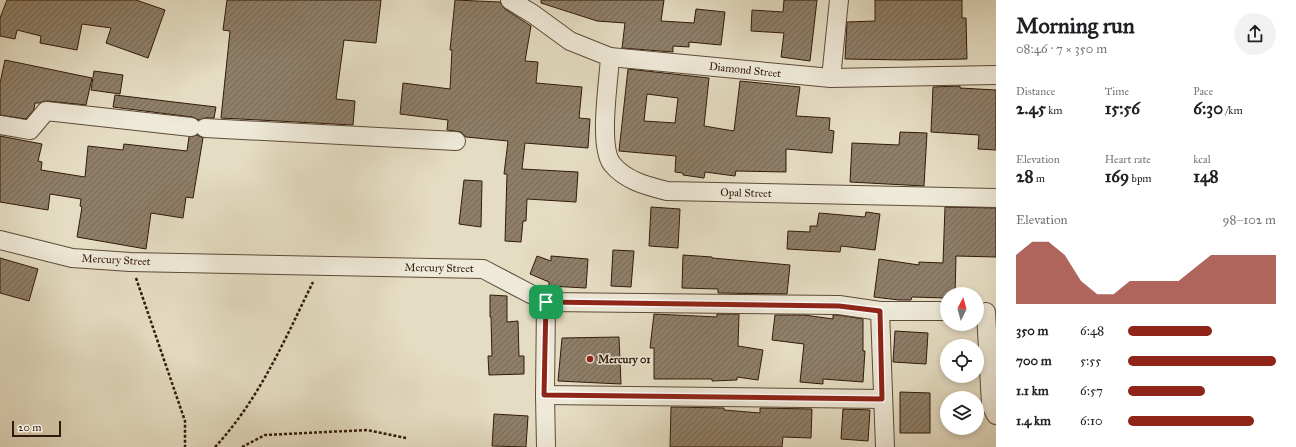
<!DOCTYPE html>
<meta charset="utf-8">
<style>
body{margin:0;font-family:"IM FELL Great Primer",serif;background:#f2f2f2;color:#202124;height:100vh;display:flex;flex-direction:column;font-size:15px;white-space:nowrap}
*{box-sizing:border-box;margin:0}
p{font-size:13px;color:#757577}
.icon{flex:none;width:22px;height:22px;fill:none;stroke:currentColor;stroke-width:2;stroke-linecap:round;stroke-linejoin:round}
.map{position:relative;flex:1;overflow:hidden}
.sheet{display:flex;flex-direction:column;background:#fff;width:300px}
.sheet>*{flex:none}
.needle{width:26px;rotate:6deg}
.tools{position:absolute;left:940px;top:287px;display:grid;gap:8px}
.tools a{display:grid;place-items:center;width:44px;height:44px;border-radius:50%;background:#fff;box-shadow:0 2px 6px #0003;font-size:20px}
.scale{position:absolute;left:12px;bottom:10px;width:49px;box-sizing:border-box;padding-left:4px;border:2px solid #311a0a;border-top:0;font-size:11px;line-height:14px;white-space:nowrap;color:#311a0a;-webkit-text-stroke:3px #eee9d8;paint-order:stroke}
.pin{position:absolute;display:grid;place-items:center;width:34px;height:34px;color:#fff;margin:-17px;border-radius:8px;box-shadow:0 2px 6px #0006}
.round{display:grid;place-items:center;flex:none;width:42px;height:42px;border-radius:21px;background:#f2f2f2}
.summary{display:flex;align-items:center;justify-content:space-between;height:68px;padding:0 20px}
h1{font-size:22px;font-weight:700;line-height:30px}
.figures{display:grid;grid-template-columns:repeat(3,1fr);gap:6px;height:68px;padding:4px 20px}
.figures div{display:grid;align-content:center}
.figures b{font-size:17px;font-weight:700}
.figures small{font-size:11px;font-weight:400}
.figures p{font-size:11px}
.chart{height:112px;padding:8px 20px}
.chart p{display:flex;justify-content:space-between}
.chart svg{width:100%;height:72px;margin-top:4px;fill:#8f2418;opacity:.7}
ul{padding:0 20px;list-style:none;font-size:13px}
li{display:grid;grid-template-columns:64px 48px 1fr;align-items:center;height:30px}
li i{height:10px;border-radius:5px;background:#8f2418}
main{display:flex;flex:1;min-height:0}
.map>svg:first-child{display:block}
.building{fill:url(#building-hatch);stroke:#311a0a;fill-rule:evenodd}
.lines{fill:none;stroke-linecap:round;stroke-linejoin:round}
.minor-casing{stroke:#5e4b38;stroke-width:20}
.path{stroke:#311a0a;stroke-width:2.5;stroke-dasharray:3 2;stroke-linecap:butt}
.minor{stroke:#eee9d8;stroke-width:18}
.route-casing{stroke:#fff;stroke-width:8}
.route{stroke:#8f2418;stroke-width:5}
.poi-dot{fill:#8f2418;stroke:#eee9d8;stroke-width:1.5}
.labels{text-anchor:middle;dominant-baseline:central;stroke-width:3;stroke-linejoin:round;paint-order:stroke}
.street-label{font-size:11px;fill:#311a0a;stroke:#eee9d8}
.poi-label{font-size:11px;font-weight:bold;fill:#311a0a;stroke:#eee9d8;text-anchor:start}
</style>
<main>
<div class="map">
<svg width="996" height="447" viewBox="0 0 996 447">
<defs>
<pattern id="building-hatch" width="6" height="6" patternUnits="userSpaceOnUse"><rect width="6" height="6" fill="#8f7f6a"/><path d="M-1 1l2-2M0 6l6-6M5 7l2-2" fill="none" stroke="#756755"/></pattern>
</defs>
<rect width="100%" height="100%" fill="#e5ddc3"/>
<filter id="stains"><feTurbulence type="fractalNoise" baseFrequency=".005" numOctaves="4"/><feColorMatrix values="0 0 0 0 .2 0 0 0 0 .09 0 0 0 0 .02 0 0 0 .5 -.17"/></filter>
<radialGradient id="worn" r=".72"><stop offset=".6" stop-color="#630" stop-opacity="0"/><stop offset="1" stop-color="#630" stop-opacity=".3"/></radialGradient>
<g class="building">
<path d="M7 0H136L165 10 148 58 106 43 111 28 82 24 77 50 40 43 41 36 17 30 15 39 0 36V18Z"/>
<path d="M227 0H381L376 43 344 40 336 99 355 101 353 125 221 118 230 31 223 30Z"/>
<path d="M455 0 500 2 505 9 531 26 525 61 538 62 536 83 582 87 579 118 590 119 588 148 525 143 522 169 578 172 576 202 527 199 526 221H523L521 242 505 241 507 174H504L508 141 466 137 461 132 447 130 448 120 400 114 403 83 450 89 452 50H450Z"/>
<path d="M541 0H664L661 21 694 23 696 9 725 12 721 45 689 42V47L673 46V52L622 48 625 23 597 21 541 3Z"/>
<path d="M784 0H817L810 61 781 57 784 33 751 31 752 10 783 12Z"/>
<path d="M875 0H962V18H966L967 59 906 60 845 59 847 22 875 21Z"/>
<path d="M5 60 92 78 86 105 47 101 39 103H35L34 109 26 119 0 115V83Z"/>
<path d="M628 69 709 78 704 126 734 131 740 81 800 87 796 116 830 118 829 130 834 131 832 153 786 149V172L736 171 735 176 705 172 704 178 683 175V173L675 172 676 156 619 151ZM647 94 678 98 675 123 644 121Z"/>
<path d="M94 71 123 75 120 94 91 90Z"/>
<path d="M960 86V88L996 90V150L978 149 979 135 931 132 933 87Z"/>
<path d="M115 95 216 107 214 118H205L199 120 192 117 113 107Z"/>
<path d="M900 132 927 133 924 186 850 182 852 143 899 145Z"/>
<path d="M197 135 203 138 193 198 186 197 183 218 151 213 146 249 77 237 82 207 80 206 81 199 50 194 48 210 0 202V136L42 144 38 161 42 162 41 170 85 177 88 146 123 150 124 144 187 151 189 137Z"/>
<path d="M464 180 482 181 481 227 459 224Z"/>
<path d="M651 207 680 209 678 248 649 246Z"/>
<path d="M945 207 996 208V257L956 256 955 294H947V298L912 297 911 300H899L874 297 879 259 919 265V262L943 263Z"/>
<path d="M866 212 880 214 875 250 841 246 840 252 787 249 788 231 810 232V226H817L819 213 865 217Z"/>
<path d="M613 250 634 251 631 287 611 286Z"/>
<path d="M683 255 712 257V258L790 265 787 294 718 293V289L682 288Z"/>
<path d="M537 256 551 261V256L588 259 586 288 549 286V282L530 274Z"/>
<path d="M0 258 38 269 29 301 0 293Z"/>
<path d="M490 295 507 296V322L518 321 519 356H524V374L489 375 488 356H492L491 317H490Z"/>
<path d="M654 314 717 317V314H739L738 346 763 350 758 380 737 377V380L712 381V379H654V348H650Z"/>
<path d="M775 315H804L833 319V315H838L863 319V351H865L863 382 823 379V384L800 382 804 344 772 340Z"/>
<path d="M895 331 928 333 926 364 893 362Z"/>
<path d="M619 337 621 384 558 381 562 338Z"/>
<path d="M900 392 930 393V433H900Z"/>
<path d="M671 407 724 408V410L760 413V408L812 409 811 438 783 437 782 447H670Z"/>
<path d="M843 409 870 410 868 441 841 439Z"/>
<path d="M494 414 528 416 526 447 492 446Z"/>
</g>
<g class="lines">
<defs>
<g id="minor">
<path d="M510 0 533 14 570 41 610 57 831 78 996 75"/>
<path d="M610 57C609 80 598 146 612 164 626 181 647 186 667 191L996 198"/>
<path d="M831 78 839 0"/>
<path d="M0 125 30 130 46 111 191 127"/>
<path d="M205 128 456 141"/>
<path d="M0 240 72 258 130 262 483 269 546 302 839 305 880 311 885 447"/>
<path d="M546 302 545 395 546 447"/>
<path d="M880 311H947"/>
<path d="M986 312 991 405 996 415"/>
<path d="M545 395 882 399"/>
</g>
</defs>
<use href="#minor" class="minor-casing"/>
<g class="path">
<path d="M136 278 185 421V447"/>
<path d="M215 447C259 400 285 339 313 282"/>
<path d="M242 447 265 435 367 430 406 438"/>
</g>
<use href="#minor" class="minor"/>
</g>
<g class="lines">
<defs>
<path id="route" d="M546 302 839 306 880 311 882 399 544 395Z"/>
</defs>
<use href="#route" class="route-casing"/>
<use href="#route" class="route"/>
</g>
<circle class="poi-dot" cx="590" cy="359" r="4"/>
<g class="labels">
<g class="street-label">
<text transform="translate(745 70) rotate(6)">Diamond Street</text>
<text transform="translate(746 193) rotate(1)">Opal Street</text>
<text transform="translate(116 260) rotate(3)">Mercury Street</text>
<text transform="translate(439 268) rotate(1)">Mercury Street</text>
</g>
<g class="poi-label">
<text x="598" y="359">Mercury 01</text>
</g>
</g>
<rect width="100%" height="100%" filter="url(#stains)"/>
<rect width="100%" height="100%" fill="url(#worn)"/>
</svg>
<div class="tools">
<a><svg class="needle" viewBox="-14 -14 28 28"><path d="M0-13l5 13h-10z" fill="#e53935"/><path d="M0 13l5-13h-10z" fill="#757577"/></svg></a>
<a><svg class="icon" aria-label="locate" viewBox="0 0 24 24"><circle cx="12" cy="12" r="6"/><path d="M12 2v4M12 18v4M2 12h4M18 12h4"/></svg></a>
<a><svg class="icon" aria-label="layers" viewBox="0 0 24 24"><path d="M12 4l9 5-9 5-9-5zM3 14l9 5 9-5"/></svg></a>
</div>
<div class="scale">20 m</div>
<div class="pin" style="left:546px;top:302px;background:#1e9e55"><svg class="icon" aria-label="arrive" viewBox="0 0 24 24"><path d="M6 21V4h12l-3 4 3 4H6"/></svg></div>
</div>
<section class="sheet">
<div class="summary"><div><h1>Morning run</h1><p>08:46 · 7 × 350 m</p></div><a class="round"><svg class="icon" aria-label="share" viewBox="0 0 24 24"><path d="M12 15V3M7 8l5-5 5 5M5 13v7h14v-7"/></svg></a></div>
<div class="figures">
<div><p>Distance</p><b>2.45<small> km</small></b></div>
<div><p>Time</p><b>15:56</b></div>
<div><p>Pace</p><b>6:30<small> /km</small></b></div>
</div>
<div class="figures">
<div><p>Elevation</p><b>28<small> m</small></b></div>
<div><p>Heart rate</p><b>169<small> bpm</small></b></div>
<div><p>kcal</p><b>148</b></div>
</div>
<div class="chart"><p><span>Elevation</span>98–102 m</p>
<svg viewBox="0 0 160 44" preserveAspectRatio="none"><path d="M0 44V14L10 6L20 6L30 14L40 30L50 38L60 38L70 30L80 30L90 30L100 30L110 22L120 14L130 14L140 14L150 14L160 14V44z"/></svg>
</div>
<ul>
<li><b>350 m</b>6:48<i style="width:57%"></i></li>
<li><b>700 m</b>5:55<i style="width:100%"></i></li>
<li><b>1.1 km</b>6:57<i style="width:52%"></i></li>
<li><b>1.4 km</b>6:10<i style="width:85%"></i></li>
</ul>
</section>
</main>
